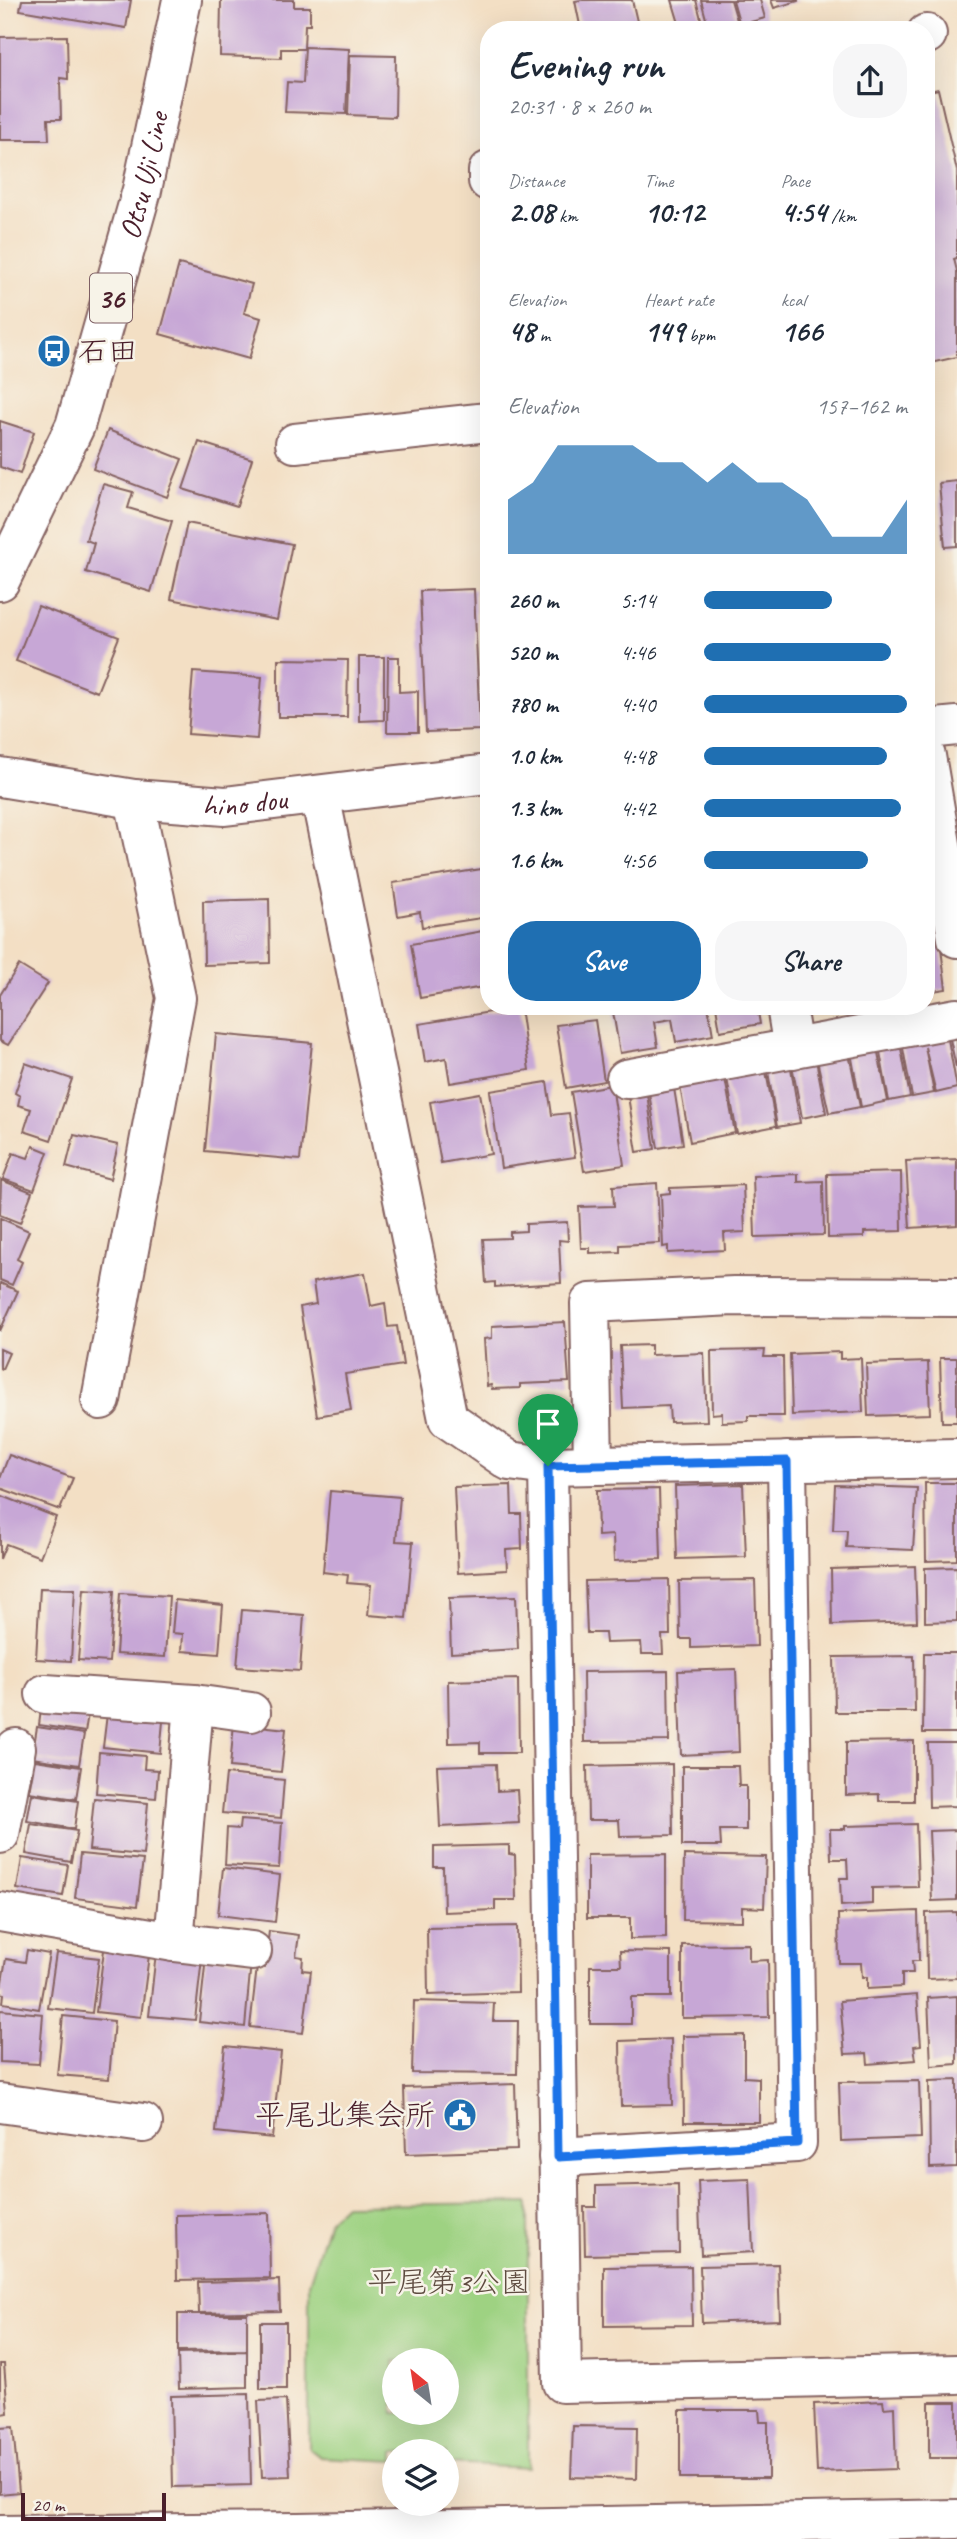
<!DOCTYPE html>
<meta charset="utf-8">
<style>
body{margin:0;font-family:Caveat,"Klee One",sans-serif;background:#f6f6f7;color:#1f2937;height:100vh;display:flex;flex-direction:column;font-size:26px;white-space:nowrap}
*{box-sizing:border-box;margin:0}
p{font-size:23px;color:#747a83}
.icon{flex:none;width:38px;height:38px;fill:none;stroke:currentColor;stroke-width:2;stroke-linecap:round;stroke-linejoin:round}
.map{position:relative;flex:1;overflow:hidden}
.details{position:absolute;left:480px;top:21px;width:455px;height:994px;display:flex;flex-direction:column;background:#fff;border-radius:28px;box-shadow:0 7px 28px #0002}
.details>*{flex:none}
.needle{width:46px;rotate:330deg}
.fabs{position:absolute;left:382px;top:2348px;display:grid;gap:14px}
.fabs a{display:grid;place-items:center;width:77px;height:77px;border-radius:50%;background:#fff;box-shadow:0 7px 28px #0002;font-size:35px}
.scale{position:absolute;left:21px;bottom:18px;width:145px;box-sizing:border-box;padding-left:7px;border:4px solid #4a1f2b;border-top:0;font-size:19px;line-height:24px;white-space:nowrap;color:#4a1f2b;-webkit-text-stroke:5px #f7f3e8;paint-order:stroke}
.pin{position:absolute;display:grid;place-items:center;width:60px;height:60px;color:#fff;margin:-72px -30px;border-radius:50% 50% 50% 0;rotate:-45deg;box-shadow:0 0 7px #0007}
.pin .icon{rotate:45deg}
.round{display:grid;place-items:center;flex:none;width:74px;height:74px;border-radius:28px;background:#f6f6f7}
.head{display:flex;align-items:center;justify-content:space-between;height:119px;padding:0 28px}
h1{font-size:38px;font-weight:700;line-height:52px}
.stats{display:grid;grid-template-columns:repeat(3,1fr);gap:10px;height:119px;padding:7px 28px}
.stats div{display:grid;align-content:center}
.stats b{font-size:30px;font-weight:700}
.stats small{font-size:19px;font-weight:400}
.stats p{font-size:19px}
.chart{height:196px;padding:14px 28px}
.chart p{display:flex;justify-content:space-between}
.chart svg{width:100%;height:126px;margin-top:7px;fill:#1f6fb2;opacity:.7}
.primary-button{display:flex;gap:14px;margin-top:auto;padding:14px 28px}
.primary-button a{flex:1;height:80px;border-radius:28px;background:#1f6fb2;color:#fff;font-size:28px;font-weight:700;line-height:80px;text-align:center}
.primary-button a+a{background:#f6f6f7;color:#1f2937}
ul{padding:0 28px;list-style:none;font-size:23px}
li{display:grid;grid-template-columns:112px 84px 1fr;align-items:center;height:52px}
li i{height:18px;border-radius:9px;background:#1f6fb2}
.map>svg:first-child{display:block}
.green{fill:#9ed282;stroke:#747856;stroke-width:2;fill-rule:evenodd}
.building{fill:#c7a7d6}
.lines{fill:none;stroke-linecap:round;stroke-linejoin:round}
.minor-casing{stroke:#856261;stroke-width:42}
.secondary-casing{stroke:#856261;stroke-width:42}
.primary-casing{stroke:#856261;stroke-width:42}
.minor{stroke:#fff;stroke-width:38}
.secondary{stroke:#fff;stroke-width:38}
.primary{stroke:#fff;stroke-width:38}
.route-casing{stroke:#fff;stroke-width:14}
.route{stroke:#1a73e8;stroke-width:9}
.labels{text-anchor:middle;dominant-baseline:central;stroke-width:5;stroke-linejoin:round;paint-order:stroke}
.shield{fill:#f7f3e8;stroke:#7e5f64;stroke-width:2}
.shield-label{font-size:28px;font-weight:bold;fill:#4a1f2b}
.street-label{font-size:30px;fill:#4a1f2b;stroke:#f7f3e8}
.poi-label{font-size:30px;fill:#4a1f2b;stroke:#f7f3e8;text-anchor:start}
.park-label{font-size:30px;fill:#5f4c41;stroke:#f7f3e8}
</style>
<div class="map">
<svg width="957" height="2539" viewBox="0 0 957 2539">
<rect width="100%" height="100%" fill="#f7f3e8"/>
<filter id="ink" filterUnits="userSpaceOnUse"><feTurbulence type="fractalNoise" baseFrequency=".0143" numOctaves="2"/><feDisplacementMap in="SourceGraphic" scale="14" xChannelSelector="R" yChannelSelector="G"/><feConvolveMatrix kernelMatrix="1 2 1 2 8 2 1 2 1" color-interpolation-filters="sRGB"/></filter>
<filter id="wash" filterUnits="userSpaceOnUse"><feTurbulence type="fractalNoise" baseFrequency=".00686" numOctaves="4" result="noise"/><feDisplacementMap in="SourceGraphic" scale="28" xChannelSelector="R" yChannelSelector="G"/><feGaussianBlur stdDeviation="1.57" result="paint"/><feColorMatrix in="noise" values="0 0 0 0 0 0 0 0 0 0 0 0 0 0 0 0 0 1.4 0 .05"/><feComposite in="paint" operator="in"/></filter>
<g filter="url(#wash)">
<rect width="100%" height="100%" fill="#f3dfc4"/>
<path class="green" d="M528 2203V2468L446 2464V2452H394V2461L320 2457 309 2448V2283L329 2220 345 2205ZM394 2361H446V2413H394Z"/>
<g id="blocks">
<g class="building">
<path d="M22 0H131L126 28 20 10Z"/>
<path d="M221 0H294V7H310V25H305L304 49H281V58L220 56Z"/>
<path d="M581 0H632L639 30H581L575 1Z"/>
<path d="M672 0H696L704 30H681Z"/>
<path d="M701 0H731L739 27 729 30H709Z"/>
<path d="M733 0H760L765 18 740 25Z"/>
<path d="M771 0H798V1L774 8Z"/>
<path d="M67 36 68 79 60 78 61 119H48L49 140H0V37Z"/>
<path d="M305 47 349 49 346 114 285 112 287 82 303 83Z"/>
<path d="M350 55 396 56 395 117 348 115Z"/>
<path d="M938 89 957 171V258L954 259 957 271V357L926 364V92Z"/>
<path d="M179 264 252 284 244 313 261 318 249 359 160 334Z"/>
<path d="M0 421 34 432 20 474 0 467Z"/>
<path d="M108 430 182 459 167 497 93 469Z"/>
<path d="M199 442 252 459 237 506 183 489Z"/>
<path d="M957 481V546L945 547 939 483Z"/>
<path d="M103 484 133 492 128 508 172 521 151 592 86 572 94 543 86 540Z"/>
<path d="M187 523 292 544 277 620 171 599Z"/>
<path d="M474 589 480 730 426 732 420 591Z"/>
<path d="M38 606 119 637 97 692 16 661Z"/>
<path d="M359 657H384V720L359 721Z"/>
<path d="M388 657H399V692L418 691V732H387Z"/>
<path d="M278 659 348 660 347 717H278Z"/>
<path d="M193 672 262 677 257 739 188 734Z"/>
<path d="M488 868V917L422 927 420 912 398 916 393 883Z"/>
<path d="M269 899 270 963 204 965 203 901Z"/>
<path d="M488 930V994L483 995V987L420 998 411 944Z"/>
<path d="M939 932 946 989 926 992V934Z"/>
<path d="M19 965 48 983 8 1045 0 1041V995Z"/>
<path d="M612 1006H708L713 1035 676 1042 672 1019 654 1022 658 1047 620 1053Z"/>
<path d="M716 1006H757L760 1024 720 1031Z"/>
<path d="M520 1007 529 1070 450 1083 446 1058 425 1062 419 1024Z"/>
<path d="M595 1020 604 1081 566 1088 556 1025Z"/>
<path d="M216 1034 312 1043 300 1160 205 1151Z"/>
<path d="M947 1034 957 1088 936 1093 925 1047 934 1093 912 1097 902 1043Z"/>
<path d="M957 1038V1067H956L950 1039Z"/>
<path d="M900 1043 910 1097 889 1101 879 1047Z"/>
<path d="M877 1048 888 1101 861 1107 851 1053Z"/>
<path d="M849 1054 860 1107 829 1113 817 1060Z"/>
<path d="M816 1060 826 1113 802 1118 792 1065Z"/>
<path d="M790 1062 800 1123 777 1127 767 1065Z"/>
<path d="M25 1063 72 1079 51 1140 24 1131 31 1109 18 1105 20 1096 15 1093Z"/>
<path d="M765 1066 776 1126 737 1134 726 1073Z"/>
<path d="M724 1073 735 1133 690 1142 679 1081Z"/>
<path d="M547 1082 552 1115 569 1113 575 1157 501 1168 490 1091Z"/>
<path d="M673 1082 683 1144 658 1148 648 1087Z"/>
<path d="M612 1085 624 1165 584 1171 571 1092Z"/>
<path d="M646 1087 655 1149 637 1152 627 1090Z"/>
<path d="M480 1093 491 1154 441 1163 430 1102Z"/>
<path d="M74 1135 118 1145 110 1179 66 1167Z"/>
<path d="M33 1146 48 1152 34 1190 3 1179 13 1153 28 1158Z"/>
<path d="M957 1159V1225L910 1228 906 1161Z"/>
<path d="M901 1172 902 1231 864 1232V1237L828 1238 827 1174Z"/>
<path d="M798 1174V1182L823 1181 824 1235 755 1237 753 1176Z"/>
<path d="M1 1180 32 1192 20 1223 0 1215Z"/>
<path d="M657 1183 660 1243 620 1245V1252L590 1253V1248H581L579 1207 614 1206 613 1186Z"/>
<path d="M743 1185 745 1232 724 1233 725 1250 668 1253V1246L663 1247 661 1194 670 1193V1188Z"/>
<path d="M0 1218 29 1231 17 1259 22 1262 12 1285 0 1280Z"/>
<path d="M567 1222 568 1241 559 1240 561 1283 495 1287V1282L486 1283 483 1239 510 1238V1232L526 1231V1224Z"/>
<path d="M365 1273 371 1306 385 1303 388 1327 397 1326 403 1365 345 1374 351 1410 317 1416 300 1307 316 1304 313 1282Z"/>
<path d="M0 1283 18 1291 0 1331Z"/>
<path d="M565 1322 569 1382 520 1384V1388L492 1389 491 1385 487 1386 484 1339 492 1338V1326Z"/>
<path d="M651 1345V1355L704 1353 707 1421 670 1422 669 1406 623 1408 620 1346Z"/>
<path d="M0 1349 9 1353 2 1369 0 1368Z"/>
<path d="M765 1350 764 1357H783L784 1416H748V1421L722 1422V1413L712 1414 711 1351Z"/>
<path d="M840 1352V1359L861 1358 863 1412 792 1415 790 1354Z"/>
<path d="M940 1358H957V1422H942Z"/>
<path d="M928 1362 930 1414 868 1416 866 1364Z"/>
<path d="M9 1455 73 1478 60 1510 0 1488V1479Z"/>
<path d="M925 1483H957V1560L926 1561Z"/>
<path d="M743 1484 746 1557 677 1559 675 1486Z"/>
<path d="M511 1485 512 1514H521L522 1549 506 1550 507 1570 458 1573 454 1487Z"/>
<path d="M835 1485 917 1488 913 1550 846 1547 847 1530H833Z"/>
<path d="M659 1489 661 1559 614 1561 613 1535 598 1536 597 1490Z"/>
<path d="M330 1491 400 1497 396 1541 413 1542 406 1618 368 1615 371 1585 347 1583 348 1575 323 1572Z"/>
<path d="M0 1495 56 1517 40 1557 6 1544 0 1559Z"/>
<path d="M915 1566 917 1622 832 1625 831 1569Z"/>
<path d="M957 1567V1621L925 1622V1568Z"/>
<path d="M669 1579 670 1635H662L663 1654H642L641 1642 606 1643 605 1633H587L585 1581Z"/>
<path d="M755 1580 757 1646 691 1648V1639H680L679 1581Z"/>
<path d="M40 1588 75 1589 71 1661 36 1659Z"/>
<path d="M84 1589 114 1591 109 1662 78 1660Z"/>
<path d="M120 1593 169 1596 165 1657 116 1654Z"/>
<path d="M516 1596 518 1649 451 1653 449 1598Z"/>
<path d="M175 1600 223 1605 219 1654 182 1651 183 1634 172 1633Z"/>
<path d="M242 1610 304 1615 300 1671 237 1667Z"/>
<path d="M924 1653H957V1733H923Z"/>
<path d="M914 1656 915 1712H835L834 1657Z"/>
<path d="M736 1669 739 1752 681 1755 678 1671Z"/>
<path d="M668 1671 669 1741 584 1742 583 1672Z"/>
<path d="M518 1679 519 1753H480V1742L449 1743 448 1681Z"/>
<path d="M42 1702 89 1708 85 1732 39 1725Z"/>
<path d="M108 1706 164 1711 160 1753 103 1747Z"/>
<path d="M234 1723 286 1729 281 1772 230 1767Z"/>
<path d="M37 1727 84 1734 79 1765 32 1758Z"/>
<path d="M914 1741V1801H879V1794L846 1795V1742Z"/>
<path d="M928 1743H957V1806L929 1807Z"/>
<path d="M99 1752 145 1756 144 1769 158 1770 156 1798 96 1793Z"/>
<path d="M35 1760 81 1767 76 1799 29 1792Z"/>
<path d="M496 1764 497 1791 517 1790 519 1823 440 1827 437 1766Z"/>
<path d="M672 1764 673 1835 620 1836 619 1820H588L587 1766Z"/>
<path d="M682 1766H738L739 1786H746V1830H720L721 1846H682Z"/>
<path d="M226 1774 284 1780 281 1818 222 1813Z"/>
<path d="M32 1794 78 1801 74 1829 27 1821Z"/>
<path d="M94 1798 148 1803 143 1855 89 1850Z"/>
<path d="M240 1820 282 1823 279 1868 225 1865 227 1828 239 1829Z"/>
<path d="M31 1824 77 1831 71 1862 26 1854Z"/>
<path d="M916 1824 918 1887 872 1888V1904L841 1906 840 1878H848L847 1859H831L830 1829H845V1826Z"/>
<path d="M957 1830V1900L932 1901 929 1831Z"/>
<path d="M509 1845V1854L515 1855 516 1900H495V1910L444 1912 443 1867H434V1847Z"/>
<path d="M80 1854 143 1860 137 1906 75 1898Z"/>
<path d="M666 1854V1938L630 1939V1918H587V1855Z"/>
<path d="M684 1855 766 1857 764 1908 742 1907V1921L683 1920Z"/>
<path d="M22 1858 68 1865 63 1896 17 1889Z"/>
<path d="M223 1868 280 1875 275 1922 218 1915Z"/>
<path d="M918 1911 919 1961H912L913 1973H902V1987L867 1989V1977H862L861 1963H839L838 1914Z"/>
<path d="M957 1912V1978L927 1979 926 1913Z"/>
<path d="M517 1926 518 1992 428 1995 427 1928Z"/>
<path d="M269 1931 299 1935 296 1956 303 1957 302 1970 311 1971 303 2033 250 2027 257 1967 265 1968Z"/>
<path d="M749 1944V1961L768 1960 769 2017 682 2018V1945Z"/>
<path d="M27 1950 49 1954 39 2009 3 2003 4 1994 0 1993 6 1959 25 1962Z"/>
<path d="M104 1950 149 1955 141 2017 96 2012Z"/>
<path d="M620 1951 671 1952V1997H631V2024H590V1966H621Z"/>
<path d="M56 1953 99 1958 92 2013 48 2008Z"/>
<path d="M156 1953 202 1958 195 2020 149 2016Z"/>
<path d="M206 1957 251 1961 245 2027 199 2022Z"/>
<path d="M917 1995 921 2045 914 2046 916 2060 868 2064 867 2053 845 2054 840 2001Z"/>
<path d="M957 1996V2064L931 2066 928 1998Z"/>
<path d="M414 2001 494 2003 493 2021H518L517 2074 412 2073Z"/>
<path d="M0 2010 43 2014 39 2064 0 2062Z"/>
<path d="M63 2016 114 2021 109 2079 57 2075Z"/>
<path d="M744 2035V2077L759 2078V2122H684L683 2036Z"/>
<path d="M671 2039 672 2105 621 2106 620 2041Z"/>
<path d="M225 2046 281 2052 272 2138 216 2132Z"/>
<path d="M957 2080V2167L930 2168 929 2081Z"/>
<path d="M919 2081 921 2138 841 2141 839 2082Z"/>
<path d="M515 2084 517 2150 406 2154 404 2088Z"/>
<path d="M750 2179 753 2252 701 2255 698 2181Z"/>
<path d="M678 2184 679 2253 585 2255 584 2207H596V2186Z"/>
<path d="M269 2213 270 2278 177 2280 176 2215Z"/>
<path d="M778 2264 780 2320 702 2323 700 2266Z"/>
<path d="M691 2266 692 2325 604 2326V2267Z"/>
<path d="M279 2280 280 2311 199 2313 198 2282Z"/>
<path d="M178 2314H247V2350L178 2351Z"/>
<rect x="260" y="2322" width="26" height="67"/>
<path d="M247 2351V2387L179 2389 178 2353Z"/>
<path d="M0 2364H4L8 2413 0 2414Z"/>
<path d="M249 2394 251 2485 173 2487 171 2396Z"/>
<path d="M286 2400 290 2476 262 2477 258 2401Z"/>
<path d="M883 2401 884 2408 894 2407 896 2469 817 2472 814 2404Z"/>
<rect x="929" y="2402" width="28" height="56"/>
<path d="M680 2410H759L760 2422H768V2478H680Z"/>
<path d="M573 2426 637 2427 636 2479 571 2477Z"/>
<path d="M13 2427 19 2492 0 2494V2428Z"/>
</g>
</g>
</g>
<g filter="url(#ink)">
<use href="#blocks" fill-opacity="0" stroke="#856261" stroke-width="2"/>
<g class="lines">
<defs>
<g id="minor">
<path d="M926 34H927"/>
<path d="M488 171V181"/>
<path d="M295 443 488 422"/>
<path d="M926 756 957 938"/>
<path d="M320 795 448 1419 509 1461 548 1466 957 1458"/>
<path d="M786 1006 793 1049"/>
<path d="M626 1079 957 1018"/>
<path d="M101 1400 176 998 134 799"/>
<path d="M593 1465 590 1303 734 1296 957 1297"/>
<path d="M548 1466 562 2383 957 2374"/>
<path d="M45 1694 194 1704 251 1712"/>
<path d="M0 1834 16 1748"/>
<path d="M0 1912 174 1942 252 1951"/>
<path d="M174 1942 194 1704"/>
<path d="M0 2103 143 2123"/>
<path d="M558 2157 797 2143 787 1461"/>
<path d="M0 2535 298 2532 957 2519"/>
</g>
<g id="secondary">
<path d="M926 729 957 726"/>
<path id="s1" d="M0 777 134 799 225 806 488 774"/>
</g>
<g id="primary">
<path id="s2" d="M0 581 75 426 142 190 182 0"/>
</g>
</defs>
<use href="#minor" class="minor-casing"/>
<use href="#secondary" class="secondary-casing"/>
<use href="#primary" class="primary-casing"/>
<use href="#minor" class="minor"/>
<use href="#secondary" class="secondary"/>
<use href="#primary" class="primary"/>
</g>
</g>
<g class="lines" filter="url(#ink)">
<defs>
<path id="route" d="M787 1461 797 2143 558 2157 548 1466Z"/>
</defs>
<use href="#route" class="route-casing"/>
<use href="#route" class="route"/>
</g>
<defs>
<symbol id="bus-disc" viewBox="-11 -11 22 22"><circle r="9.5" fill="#1f6fb2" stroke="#f7f3e8"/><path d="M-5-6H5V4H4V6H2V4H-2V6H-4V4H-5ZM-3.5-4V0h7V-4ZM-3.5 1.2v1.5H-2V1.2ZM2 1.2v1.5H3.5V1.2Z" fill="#fff"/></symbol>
<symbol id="civic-disc" viewBox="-11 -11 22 22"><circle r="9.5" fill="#1f6fb2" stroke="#f7f3e8"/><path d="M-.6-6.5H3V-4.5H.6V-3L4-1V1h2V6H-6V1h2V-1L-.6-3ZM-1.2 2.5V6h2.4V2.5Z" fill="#fff"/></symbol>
</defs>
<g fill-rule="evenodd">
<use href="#bus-disc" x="35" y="332" width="38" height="38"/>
<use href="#civic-disc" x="441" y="2096" width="38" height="38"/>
</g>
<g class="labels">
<rect class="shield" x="90" y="273.5" width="42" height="49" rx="5"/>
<g class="shield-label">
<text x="111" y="298">36</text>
</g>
<g class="street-label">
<text stroke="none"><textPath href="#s2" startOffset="432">Otsu Uji Line</textPath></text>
<text stroke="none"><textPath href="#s1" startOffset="247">hino dou</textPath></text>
</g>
<g class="poi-label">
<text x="78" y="351">石田</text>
<text x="435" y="2115" text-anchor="end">平尾北集会所</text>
</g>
<g class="park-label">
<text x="449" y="2282">平尾第3公園</text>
</g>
</g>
</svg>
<div class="fabs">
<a><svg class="needle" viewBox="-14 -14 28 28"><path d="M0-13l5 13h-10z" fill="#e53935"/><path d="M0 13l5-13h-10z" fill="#747a83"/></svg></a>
<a><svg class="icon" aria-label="layers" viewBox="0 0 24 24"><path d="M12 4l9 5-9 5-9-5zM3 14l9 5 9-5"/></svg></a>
</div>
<div class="scale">20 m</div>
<div class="pin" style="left:548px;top:1466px;background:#1e9e55"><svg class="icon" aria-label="arrive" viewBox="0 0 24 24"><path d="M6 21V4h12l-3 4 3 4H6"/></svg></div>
<section class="details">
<div class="head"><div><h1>Evening run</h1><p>20:31 · 8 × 260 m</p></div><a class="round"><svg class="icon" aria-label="share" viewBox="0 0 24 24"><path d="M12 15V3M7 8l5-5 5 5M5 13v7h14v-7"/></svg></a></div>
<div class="stats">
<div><p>Distance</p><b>2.08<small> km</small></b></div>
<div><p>Time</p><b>10:12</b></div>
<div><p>Pace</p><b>4:54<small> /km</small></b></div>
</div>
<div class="stats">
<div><p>Elevation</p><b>48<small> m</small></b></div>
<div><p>Heart rate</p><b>149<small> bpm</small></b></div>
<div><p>kcal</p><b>166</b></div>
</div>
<div class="chart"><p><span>Elevation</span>157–162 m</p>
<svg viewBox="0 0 160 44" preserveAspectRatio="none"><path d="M0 44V25L10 19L20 6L30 6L40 6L50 6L60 12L70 12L80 19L90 12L100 19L110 19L120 25L130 38L140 38L150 38L160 25V44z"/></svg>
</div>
<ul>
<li><b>260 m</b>5:14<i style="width:63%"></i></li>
<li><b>520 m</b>4:46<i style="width:92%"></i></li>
<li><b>780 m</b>4:40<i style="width:100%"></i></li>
<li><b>1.0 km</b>4:48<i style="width:90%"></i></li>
<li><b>1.3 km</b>4:42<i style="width:97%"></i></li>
<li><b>1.6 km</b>4:56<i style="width:81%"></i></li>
</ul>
<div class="primary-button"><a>Save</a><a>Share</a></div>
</section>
</div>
